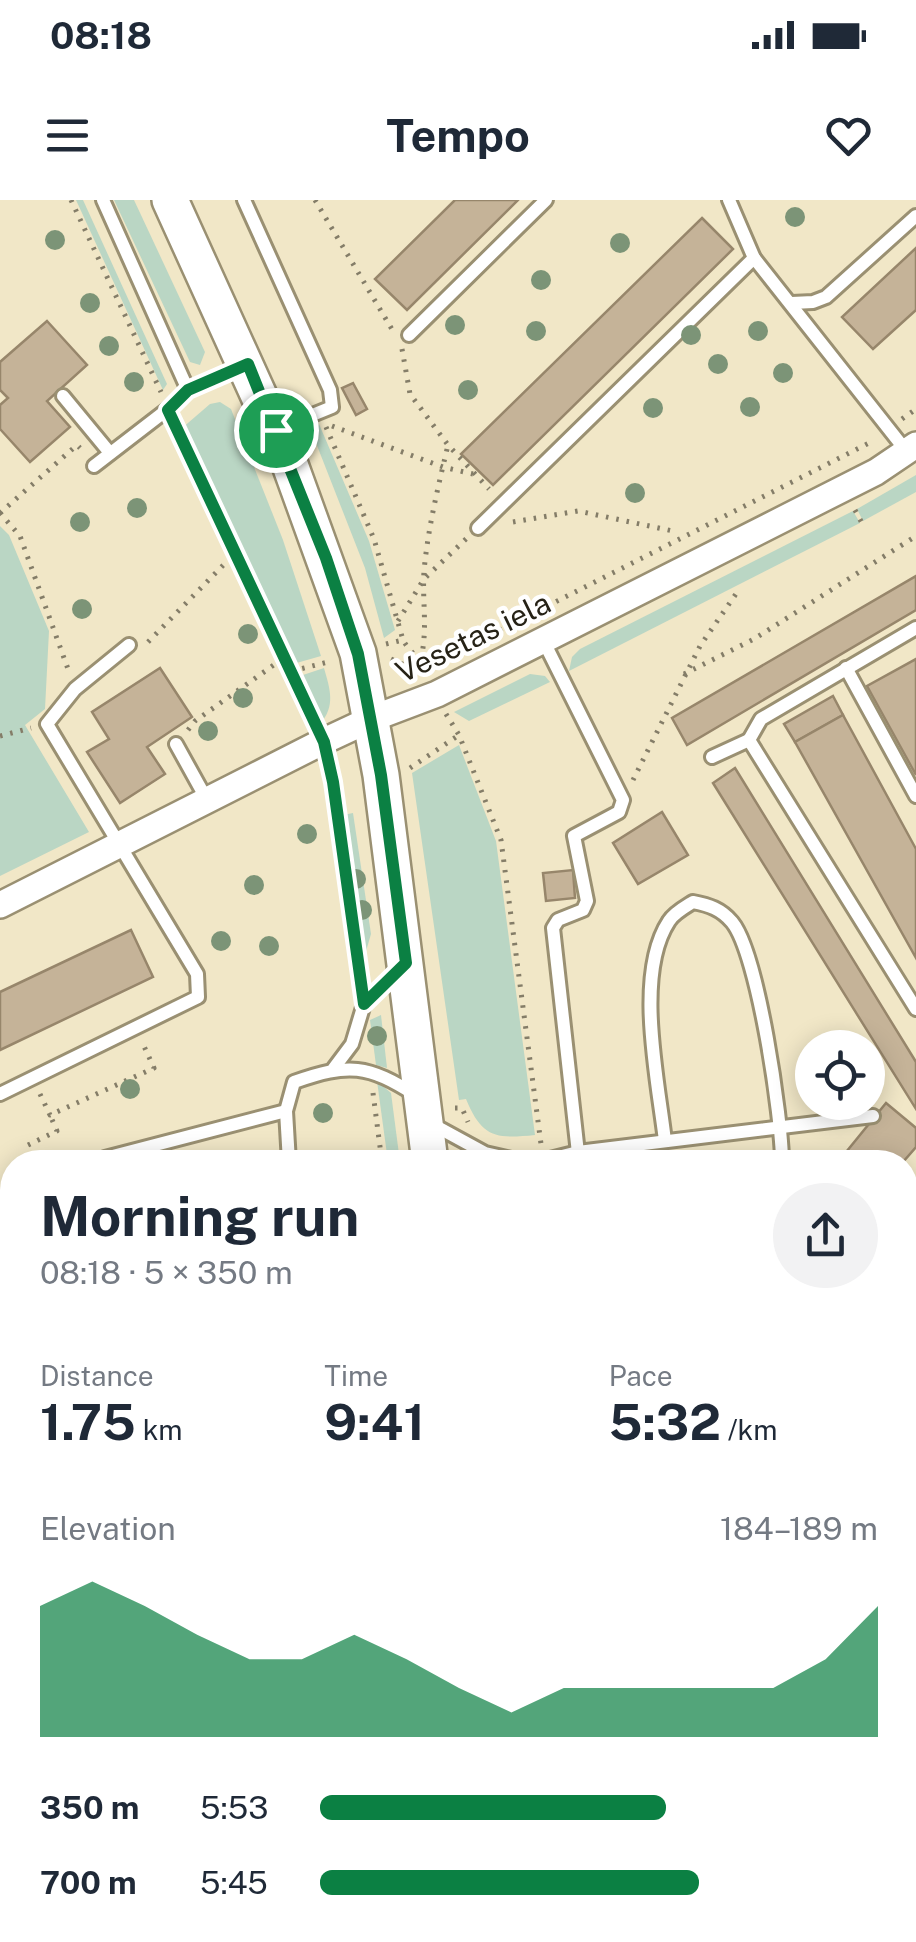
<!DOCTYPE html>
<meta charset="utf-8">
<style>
body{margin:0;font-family:"Public Sans",sans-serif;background:#f2f2f3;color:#1f2937;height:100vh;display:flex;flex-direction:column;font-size:38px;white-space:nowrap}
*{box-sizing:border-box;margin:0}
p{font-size:32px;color:#747a83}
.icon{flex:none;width:55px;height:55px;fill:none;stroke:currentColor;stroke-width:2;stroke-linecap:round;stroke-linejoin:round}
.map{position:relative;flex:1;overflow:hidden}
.side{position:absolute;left:0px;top:950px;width:918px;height:792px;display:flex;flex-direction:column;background:#fff;border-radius:40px 40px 0 0;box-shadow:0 5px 25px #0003}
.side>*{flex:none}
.controls{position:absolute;left:795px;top:830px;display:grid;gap:20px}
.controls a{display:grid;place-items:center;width:90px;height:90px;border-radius:50%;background:#fff;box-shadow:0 5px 25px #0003;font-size:50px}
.pin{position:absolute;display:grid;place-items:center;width:85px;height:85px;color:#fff;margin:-42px;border:5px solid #fff;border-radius:50%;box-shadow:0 2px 10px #0007}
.round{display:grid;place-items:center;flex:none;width:105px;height:105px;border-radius:52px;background:#f2f2f3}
.overview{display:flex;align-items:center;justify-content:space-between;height:170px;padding:0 40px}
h1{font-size:55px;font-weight:700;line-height:75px}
.metrics{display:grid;grid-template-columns:repeat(3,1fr);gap:15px;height:170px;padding:10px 40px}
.metrics div{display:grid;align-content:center}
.metrics b{font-size:50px;font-weight:700}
.metrics small{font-size:28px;font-weight:400}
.metrics p{font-size:28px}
.chart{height:280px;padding:20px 40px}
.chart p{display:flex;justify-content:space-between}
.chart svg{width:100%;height:180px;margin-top:10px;fill:#0b8043;opacity:.7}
ul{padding:0 40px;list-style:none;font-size:32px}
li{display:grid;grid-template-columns:160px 120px 1fr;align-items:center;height:75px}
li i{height:25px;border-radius:12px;background:#0b8043}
.status{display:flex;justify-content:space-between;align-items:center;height:70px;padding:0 50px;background:#fff;direction:ltr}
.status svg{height:28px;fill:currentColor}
header{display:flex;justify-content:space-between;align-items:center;height:130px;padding:0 40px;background:#fff;font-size:45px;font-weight:700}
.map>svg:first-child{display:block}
.green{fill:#bad6c4}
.water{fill:#a2c8d2;stroke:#7d969a;stroke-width:2.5}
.building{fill:#c5b398;stroke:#97866b;stroke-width:2.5}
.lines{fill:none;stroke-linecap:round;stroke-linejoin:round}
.service-casing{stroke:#9a9072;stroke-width:18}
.minor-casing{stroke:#9a9072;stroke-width:30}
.secondary-casing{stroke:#9a9072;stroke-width:40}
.path{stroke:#847d68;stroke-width:5;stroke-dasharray:2.5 8;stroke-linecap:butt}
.service{stroke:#fff;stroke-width:12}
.minor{stroke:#fff;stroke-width:25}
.secondary{stroke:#fff;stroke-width:35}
.tree{fill:#7c9477}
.route-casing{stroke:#fff;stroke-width:20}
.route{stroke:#0b8043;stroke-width:12}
.labels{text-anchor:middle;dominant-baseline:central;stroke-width:9;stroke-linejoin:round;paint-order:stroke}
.street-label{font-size:30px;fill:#262216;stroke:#fff}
</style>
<div class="status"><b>08:18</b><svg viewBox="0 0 49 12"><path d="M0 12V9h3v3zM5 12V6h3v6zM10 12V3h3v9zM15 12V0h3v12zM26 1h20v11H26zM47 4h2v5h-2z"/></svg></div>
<header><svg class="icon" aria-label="menu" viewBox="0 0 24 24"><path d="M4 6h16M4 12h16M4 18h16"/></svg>Tempo<svg class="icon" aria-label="heart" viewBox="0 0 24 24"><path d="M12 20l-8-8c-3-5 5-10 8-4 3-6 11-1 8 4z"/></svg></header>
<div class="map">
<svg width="916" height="1742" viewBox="0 0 916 1742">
<rect width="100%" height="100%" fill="#f1e7c7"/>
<g class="green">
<path d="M76 0H83L167 184 163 190Z"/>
<path d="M114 0H134L205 152 200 165 190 162Z"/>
<path d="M220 202 231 209 283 340 321 456 293 464 181 229 210 204Z"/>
<path d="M319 224 369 341 395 430 384 438 365 368 316 243 315 232Z"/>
<path d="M916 275V292L863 321 857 309Z"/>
<path d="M853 311 860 323 569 471 572 457 580 449Z"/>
<path d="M0 326 9 335 49 431 45 509 25 525 89 632 0 676Z"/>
<path d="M324 468C330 489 336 506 320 524L300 476Z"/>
<path d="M530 474 545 476 550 482 469 521 454 512Z"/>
<path d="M459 545 496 641 535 935C496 939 482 938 466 899L459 900 412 573Z"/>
<path d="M353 613 371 734 362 765 343 615Z"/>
<path d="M381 815 387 868 376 865 370 820Z"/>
<path d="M377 881 391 893 400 962H388Z"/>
<path d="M905 1437H916V1474L905 1472Z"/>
<path d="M0 1457 12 1458V1522H0Z"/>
<path d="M905 1510 916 1511V1579L905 1578Z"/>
<path d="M0 1600 12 1601V1730H905V1670H916V1742H0Z"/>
</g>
<path class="water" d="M15 1730H136L142 1742H5Z"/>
<g class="building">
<path d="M455 0H518L407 110 375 79Z"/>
<path d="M702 18 733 49 493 285 461 254Z"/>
<path d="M916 48V110L873 149 842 117Z"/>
<path d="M47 121 87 165 47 201 70 227 30 262 0 229V205L8 198 0 190V162Z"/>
<path d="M353 183 367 209 356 215 342 188Z"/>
<path d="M916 376V410L687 545 672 518Z"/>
<path d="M916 459V575L867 486Z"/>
<path d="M160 468 192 517 147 547 165 574 120 603 87 552 109 539 92 512Z"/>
<path d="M833 496 843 515 795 542 784 524Z"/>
<path d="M843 515 916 649V758L795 542Z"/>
<path d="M735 568 916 862V909L713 583Z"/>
<path d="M662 612 688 655 638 684 613 643Z"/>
<path d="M573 670 575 698 546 701 543 673Z"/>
<path d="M131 730 153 777 0 850V792Z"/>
<path d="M886 903 916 928V947L903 962H838Z"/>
<path d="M12 1069V1281L0 1279V1074Z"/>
<path d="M905 1263 916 1264V1312H905Z"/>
</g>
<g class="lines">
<defs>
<g id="service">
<path d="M103 0 188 190 243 166"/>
<path d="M244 0 330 190 332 207 278 229"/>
<path d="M729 0 754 58 907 252"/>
<path d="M792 103 813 102 826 97 916 16"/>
<path d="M409 135 546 0"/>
<path d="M63 196 110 253"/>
<path d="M94 266 168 209 188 190"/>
<path d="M478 328 754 58"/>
<path d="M916 428 761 519 749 540 916 809"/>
<path d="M543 440 623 600 619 612 574 636 587 701 583 710 558 720 553 728 579 962"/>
<path d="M846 468 916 596"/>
<path d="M176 544 207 600"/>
<path d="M712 557 749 540"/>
<path d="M334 868 352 844 364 804 401 768"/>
<path d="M0 894 198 797 197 774 47 524 75 489 129 445"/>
<path d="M430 923 485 953 524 962"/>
<path d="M665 941C658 880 634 774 669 721 674 713 685 707 693 702 709 705 721 709 732 722 758 753 782 919 782 962"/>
<path d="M99 962 105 958 286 911"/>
<path d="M289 962 286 911 294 882C349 863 367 864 417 896"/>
<path d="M538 962 578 952 873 916"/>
<path d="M0 1048 12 1040"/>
<path d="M905 1099 916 1058"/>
<path d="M0 1306H12"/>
<path d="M905 1402H916"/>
</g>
<path id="minor" d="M0 705 324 541 371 519 437 494 876 272 916 245"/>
<g id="secondary">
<path d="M170 0 289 262 358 453 381 575 430 962"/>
<path d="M0 1440 12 1441"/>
<path d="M905 1491 916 1492"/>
<path d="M0 1540 12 1541"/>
<path d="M905 1595H916"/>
</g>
</defs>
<use href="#service" class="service-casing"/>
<use href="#minor" class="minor-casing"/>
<use href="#secondary" class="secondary-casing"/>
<g class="path">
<path d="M71 0 161 192"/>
<path d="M315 0 393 131"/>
<path d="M402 149 410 194 448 245 489 289"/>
<path d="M902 219 916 209"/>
<path d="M176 225 313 518"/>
<path d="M332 226 443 267 473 274"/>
<path d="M326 227 374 339 403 440"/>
<path d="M855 310 863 325"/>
<path d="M0 313 20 336 68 469"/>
<path d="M0 313 77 245 80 248"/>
<path d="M513 322 578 311 673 331"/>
<path d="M398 421 424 379 467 338"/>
<path d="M500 430 869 243"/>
<path d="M148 442 236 352"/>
<path d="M386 444 403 440C410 453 421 458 427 472"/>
<path d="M391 459 413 469 427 467"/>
<path d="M421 459C428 427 422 402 424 371 428 328 438 287 448 245"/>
<path d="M292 471 328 462"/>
<path d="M684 474 754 439 916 336"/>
<path d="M446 514 459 535 501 640 541 944"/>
<path d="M188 530 195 521 285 457"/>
<path d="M0 536 31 528"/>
<path d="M330 566 361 783"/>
<path d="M410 568 459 535"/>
<path d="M633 580 700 446 738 391"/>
<path d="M373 893 382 962"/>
<path d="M40 894 50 915 154 868 143 844"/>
<path d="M455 908H462L468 922"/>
<path d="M28 945 57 931 50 915"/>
<path d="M0 1398 12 1399"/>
<path d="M905 1432H916"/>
<path d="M0 1696 12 1684"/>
<path d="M205 1730 211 1742"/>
<path d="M400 1730 402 1742"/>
<path d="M420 1742 443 1730"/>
</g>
<use href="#service" class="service"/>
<use href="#minor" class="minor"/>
<use href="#secondary" class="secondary"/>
</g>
<g class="tree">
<circle cx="795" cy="17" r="10"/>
<circle cx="55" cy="40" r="10"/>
<circle cx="620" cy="43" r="10"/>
<circle cx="541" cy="80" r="10"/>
<circle cx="90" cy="103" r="10"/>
<circle cx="455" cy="125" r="10"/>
<circle cx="536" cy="131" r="10"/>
<circle cx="758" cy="131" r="10"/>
<circle cx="691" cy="135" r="10"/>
<circle cx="109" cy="146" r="10"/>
<circle cx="718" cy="164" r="10"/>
<circle cx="783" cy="173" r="10"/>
<circle cx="134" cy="182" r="10"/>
<circle cx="468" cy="190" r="10"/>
<circle cx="750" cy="207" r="10"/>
<circle cx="653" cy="208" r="10"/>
<circle cx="635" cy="293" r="10"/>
<circle cx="137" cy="308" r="10"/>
<circle cx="80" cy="322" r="10"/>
<circle cx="82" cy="409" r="10"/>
<circle cx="248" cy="434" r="10"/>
<circle cx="243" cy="498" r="10"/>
<circle cx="208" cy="531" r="10"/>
<circle cx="307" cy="634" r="10"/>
<circle cx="356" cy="679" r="10"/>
<circle cx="254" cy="685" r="10"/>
<circle cx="362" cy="710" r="10"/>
<circle cx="221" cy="741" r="10"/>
<circle cx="269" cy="746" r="10"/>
<circle cx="377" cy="836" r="10"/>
<circle cx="130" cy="889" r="10"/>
<circle cx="323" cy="913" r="10"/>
</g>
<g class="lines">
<defs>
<path id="route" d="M248 164 326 358 358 454 381 575 406 763 364 804 333 582 324 542 168 210 188 190Z"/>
</defs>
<use href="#route" class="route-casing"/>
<use href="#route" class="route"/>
</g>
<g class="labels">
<g class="street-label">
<text transform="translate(473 437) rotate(-26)">Vesetas iela</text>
</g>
</g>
</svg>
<div class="controls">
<a><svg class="icon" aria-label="locate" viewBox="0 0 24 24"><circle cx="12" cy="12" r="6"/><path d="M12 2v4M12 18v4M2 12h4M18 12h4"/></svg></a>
</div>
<div class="pin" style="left:276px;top:230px;background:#1e9e55"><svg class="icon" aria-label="arrive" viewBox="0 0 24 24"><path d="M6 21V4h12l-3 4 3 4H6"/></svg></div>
<section class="side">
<div class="overview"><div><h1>Morning run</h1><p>08:18 · 5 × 350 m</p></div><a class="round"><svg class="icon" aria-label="share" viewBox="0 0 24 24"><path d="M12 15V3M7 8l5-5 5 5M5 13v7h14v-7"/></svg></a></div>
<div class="metrics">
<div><p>Distance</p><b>1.75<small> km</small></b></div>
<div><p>Time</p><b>9:41</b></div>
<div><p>Pace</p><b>5:32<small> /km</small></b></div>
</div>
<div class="chart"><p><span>Elevation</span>184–189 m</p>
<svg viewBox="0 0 160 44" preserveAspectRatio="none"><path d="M0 44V12L10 6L20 12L30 19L40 25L50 25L60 19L70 25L80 32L90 38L100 32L110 32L120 32L130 32L140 32L150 25L160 12V44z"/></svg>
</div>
<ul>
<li><b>350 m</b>5:53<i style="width:62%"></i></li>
<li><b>700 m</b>5:45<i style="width:68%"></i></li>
</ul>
</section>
</div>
